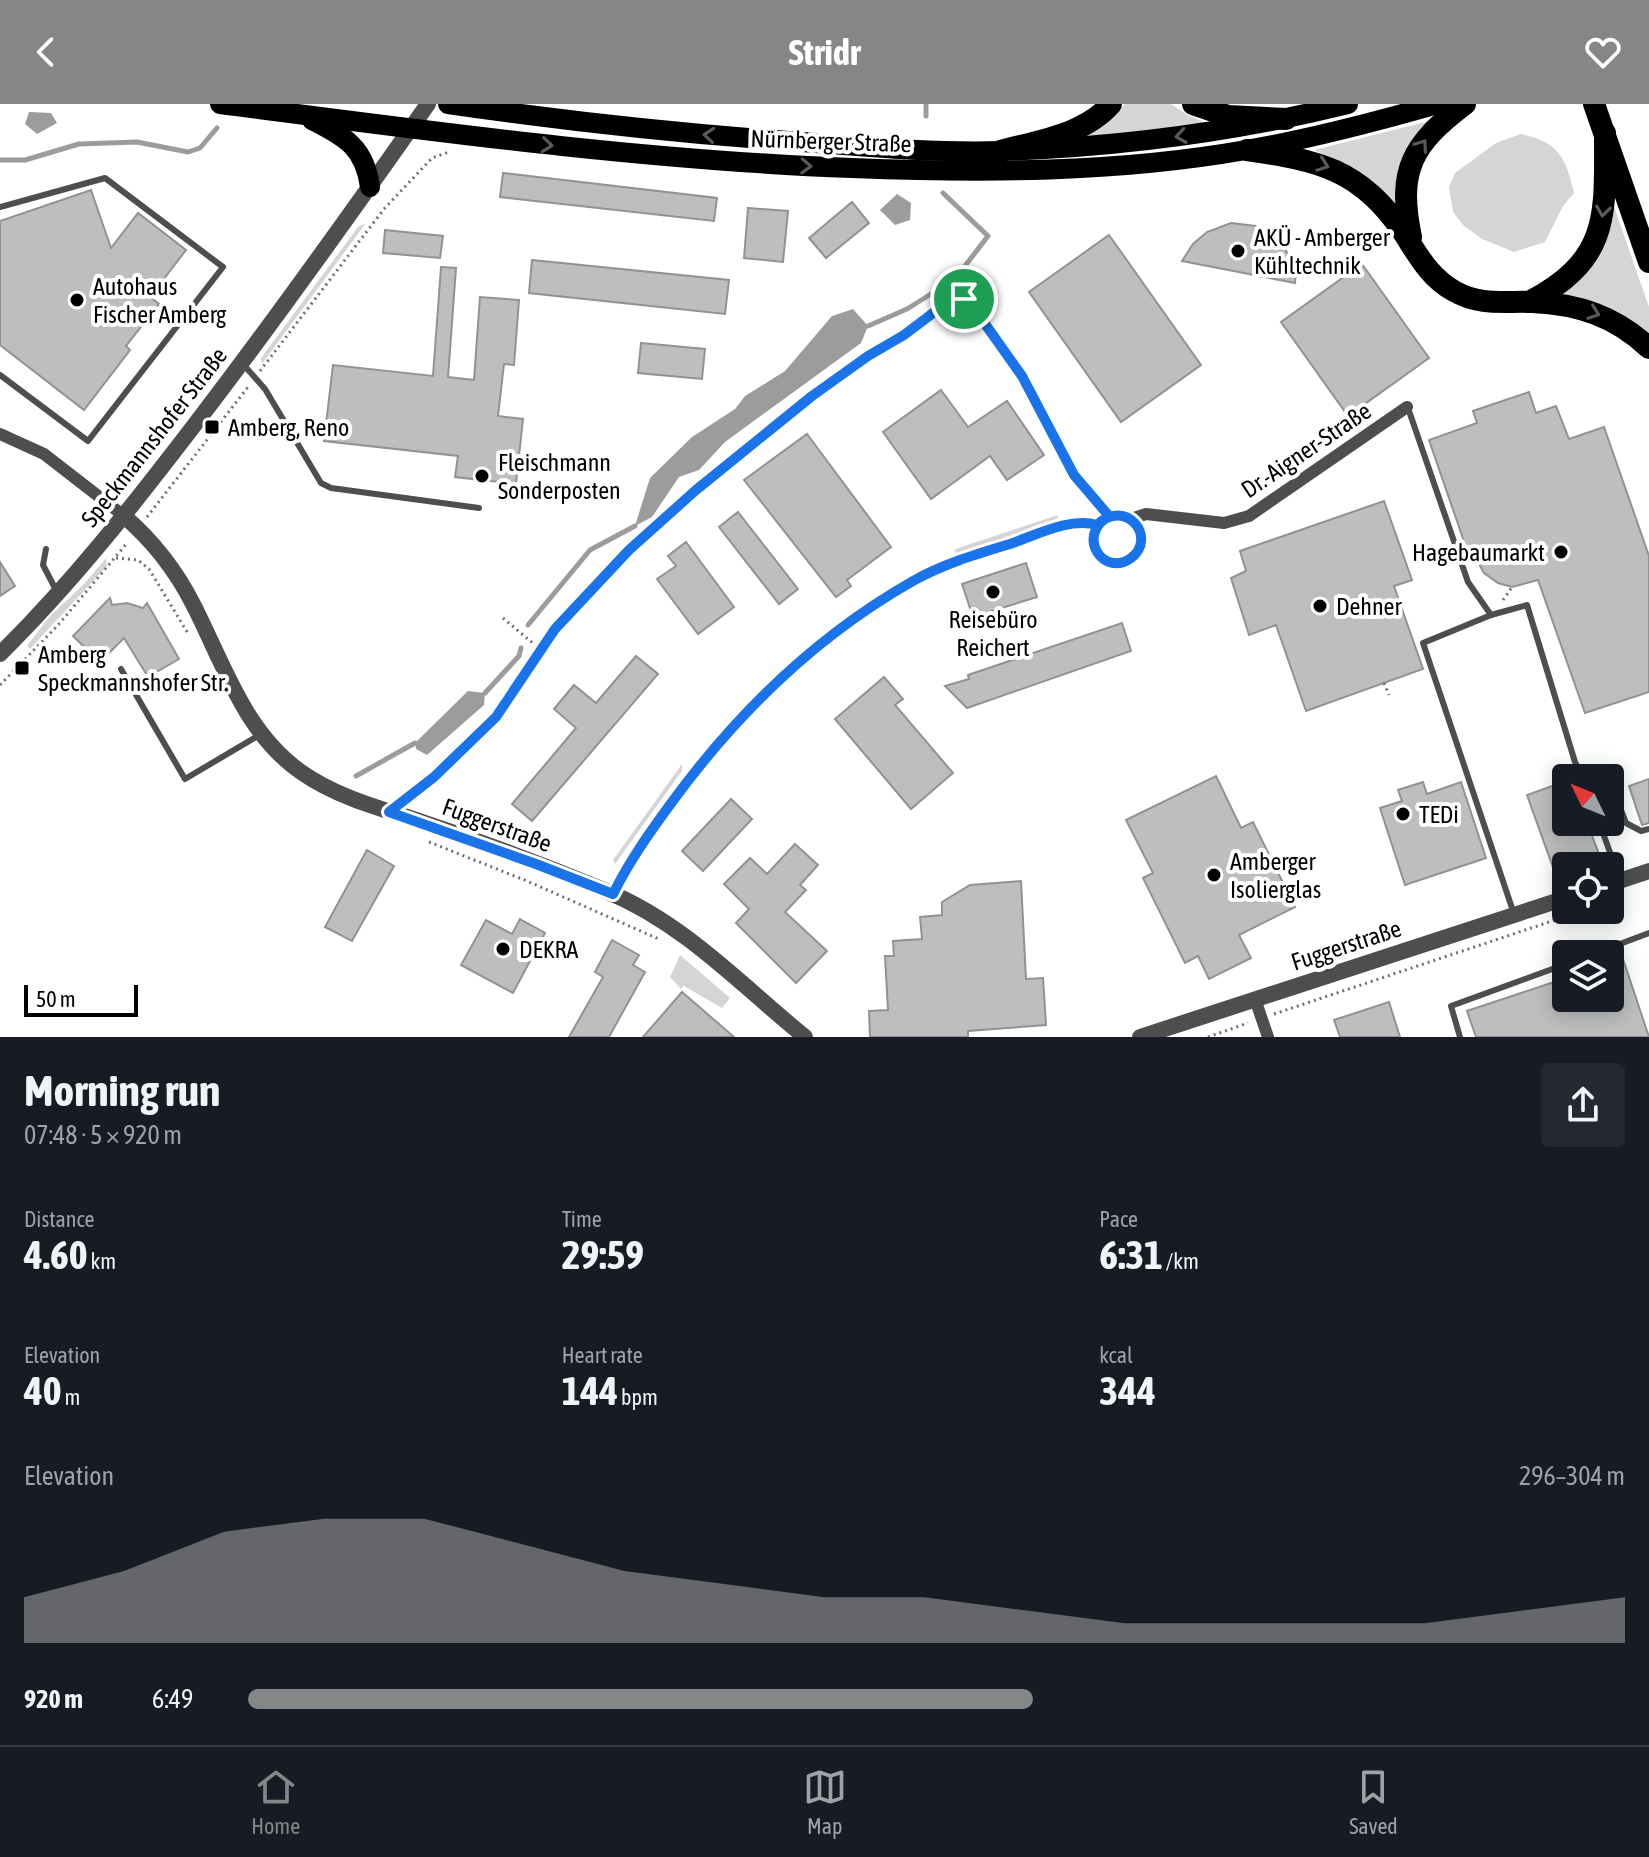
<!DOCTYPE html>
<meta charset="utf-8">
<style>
body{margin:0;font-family:"Asap Condensed",sans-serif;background:#242831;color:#f1f3f6;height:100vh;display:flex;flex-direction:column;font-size:30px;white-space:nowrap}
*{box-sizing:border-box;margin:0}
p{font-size:26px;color:#9ea1a6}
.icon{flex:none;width:44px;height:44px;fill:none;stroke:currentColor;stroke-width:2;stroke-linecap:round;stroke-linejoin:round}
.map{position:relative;height:933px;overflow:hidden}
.details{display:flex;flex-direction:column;background:#171b24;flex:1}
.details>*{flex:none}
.needle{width:52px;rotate:313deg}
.fabs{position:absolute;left:1552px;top:660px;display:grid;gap:16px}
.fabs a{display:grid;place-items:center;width:72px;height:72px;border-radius:8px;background:#171b24;box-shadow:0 4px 20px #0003;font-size:40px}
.scale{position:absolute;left:24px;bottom:20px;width:114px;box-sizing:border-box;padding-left:8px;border:4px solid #000;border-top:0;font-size:22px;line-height:28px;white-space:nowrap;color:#000;-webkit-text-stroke:6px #fff;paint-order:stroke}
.pin{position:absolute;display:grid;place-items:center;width:68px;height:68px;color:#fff;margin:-34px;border:4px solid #fff;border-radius:50%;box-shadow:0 2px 8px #0007}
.round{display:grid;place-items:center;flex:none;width:84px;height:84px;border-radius:8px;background:#242831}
.summary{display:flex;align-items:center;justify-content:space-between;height:136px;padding:0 24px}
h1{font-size:44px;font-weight:700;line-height:60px}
.stats{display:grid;grid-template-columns:repeat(3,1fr);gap:12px;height:136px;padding:8px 24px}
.stats div{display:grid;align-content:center}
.stats b{font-size:40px;font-weight:700}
.stats small{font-size:22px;font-weight:400}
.stats p{font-size:22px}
.chart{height:224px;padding:16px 24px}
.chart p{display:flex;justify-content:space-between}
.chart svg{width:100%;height:144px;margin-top:8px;fill:#858687;opacity:.7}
ul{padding:0 24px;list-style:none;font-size:26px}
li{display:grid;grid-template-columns:128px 96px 1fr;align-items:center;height:60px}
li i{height:20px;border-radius:10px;background:#858687}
header{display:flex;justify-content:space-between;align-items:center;height:104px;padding:0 24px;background:#858687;color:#fff;font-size:36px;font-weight:700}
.dock{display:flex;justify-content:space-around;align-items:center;height:112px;border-top:2px solid #363941;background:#171b24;font-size:22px;color:#9ea1a6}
.dock a{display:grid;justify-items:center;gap:4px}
.dock .current{color:#858687}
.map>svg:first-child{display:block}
.green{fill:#d5d5d5}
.water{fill:#9c9c9c}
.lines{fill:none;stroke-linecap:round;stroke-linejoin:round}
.stream{stroke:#9c9c9c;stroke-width:5}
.building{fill:#bebebe;stroke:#929292;stroke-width:2}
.path{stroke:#707070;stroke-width:3;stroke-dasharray:2 4;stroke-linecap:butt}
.service{stroke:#4e4e4e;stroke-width:6}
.minor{stroke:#4e4e4e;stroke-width:12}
.tertiary{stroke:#4e4e4e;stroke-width:16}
.primary{stroke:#000;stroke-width:20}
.trunk{stroke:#000;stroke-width:22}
.oneway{stroke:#595959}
.route-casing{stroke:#fff;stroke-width:16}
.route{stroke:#1a73e8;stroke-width:10}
.poi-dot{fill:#000;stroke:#fff;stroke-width:3}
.labels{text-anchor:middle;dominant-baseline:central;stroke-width:8;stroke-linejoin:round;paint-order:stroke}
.street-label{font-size:24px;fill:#000;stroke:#fff}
.poi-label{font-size:24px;fill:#000;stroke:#fff;text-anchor:start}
</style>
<header><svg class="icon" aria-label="back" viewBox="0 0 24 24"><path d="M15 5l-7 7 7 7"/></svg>Stridr<svg class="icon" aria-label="heart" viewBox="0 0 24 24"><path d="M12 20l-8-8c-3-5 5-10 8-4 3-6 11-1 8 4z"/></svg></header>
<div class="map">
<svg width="1649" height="933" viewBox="0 0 1649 933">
<rect width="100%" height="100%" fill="#fff"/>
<g class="green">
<path d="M1125 0H1171L1189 12 1202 17V21L1080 35 1116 11Z"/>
<path d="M1433 16 1397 102 1362 69 1314 46Z"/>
<path d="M1521 30C1559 38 1566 54 1574 89L1563 102 1545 138 1514 148 1482 135 1464 122 1453 108 1449 83 1455 69 1496 39Z"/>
<path d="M1611 94 1649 203V235L1560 192Z"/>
<path d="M366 119 352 138 262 260 261 254 358 123Z"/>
<path d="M1058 411 1057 416 957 450 955 448 954 446 964 442Z"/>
<path d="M106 454 107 462 30 545 27 542 49 513 84 480Z"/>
<path d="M682 660V667L615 760 613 756Z"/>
<path d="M680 851 730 894 722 904 684 882 681 885 670 873Z"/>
</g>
<g class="water">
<path d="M29 8 51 9 57 19 37 30 25 20Z"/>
<path d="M897 90 911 99 910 116 895 121 880 106Z"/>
<path d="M853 205 868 222 861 239 725 338 699 366 679 373 652 413 635 422 650 374 692 333 735 305 745 292 785 267 832 212Z"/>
<path d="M468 587 485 589 484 601 427 651 416 645 415 639Z"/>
</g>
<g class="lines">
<g class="stream">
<path d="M926 12V0"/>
<path d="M0 56H25L79 40 137 38 188 48 200 44 217 24"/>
<path d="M868 222 907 205 955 175 988 132 943 89"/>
<path d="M528 521 590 446 635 422"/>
<path d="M485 589 519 552 521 544"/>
<path d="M356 672 415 639"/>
</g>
</g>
<g class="building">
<path d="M503 69 717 94 714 117 500 93Z"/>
<path d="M91 86 111 144 138 109 186 146 150 193 159 200 126 242 130 246 84 306 0 241V117Z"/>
<path d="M852 98 869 119 826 154 809 134Z"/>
<path d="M748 104 788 107 783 158 744 154Z"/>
<path d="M1231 119 1256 122 1283 141 1296 166 1295 179 1182 157 1193 140 1207 128Z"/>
<path d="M385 126 443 132 440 154 383 149Z"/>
<path d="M1109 131 1201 261 1121 318 1029 188Z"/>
<path d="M532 156 729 176 725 210 529 189Z"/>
<path d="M1362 160 1429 254 1348 312 1281 218Z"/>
<path d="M441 163 456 164 448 273 474 276 480 193 519 196 514 261 504 260 498 312 523 315 516 380 455 373 458 352 324 337 333 261 433 272Z"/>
<path d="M641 239 705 245 702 275 638 269Z"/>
<path d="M941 286 968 323 1007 297 1044 351 1007 376 990 352 931 395 883 328Z"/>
<path d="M1529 288 1536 309 1556 302 1569 335 1604 323 1649 452V588L1585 609 1538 476 1512 483 1498 479 1484 469 1472 447 1468 449 1429 336 1477 319 1473 307Z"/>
<path d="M807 330 891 443 847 476 851 482 836 493 744 376Z"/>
<path d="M1384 397 1412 476 1394 482 1423 565 1306 607 1276 521 1249 531 1231 474 1246 467 1240 447Z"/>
<path d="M738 408 798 485 779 500 719 423Z"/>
<path d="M686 438 734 503 698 530 657 475 676 462 668 452Z"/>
<path d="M0 458 15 482 0 492Z"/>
<path d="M1026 459 1037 493 973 513 962 480Z"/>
<path d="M110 494 112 501 127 499 143 504 147 499 179 555 148 573 124 534 100 558 73 532Z"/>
<path d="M1122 519 1131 547 967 604 945 582 969 575 968 571Z"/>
<path d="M636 552 658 570 532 717 512 700 576 624 554 605 574 581 596 599Z"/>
<path d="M884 573 903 595 895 601 953 669 911 705 835 615Z"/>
<path d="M1216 672 1241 724 1253 718 1295 803 1239 831 1251 854 1209 875 1198 852 1185 859 1143 774 1153 769 1126 716Z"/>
<path d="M1649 675V719L1642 721 1629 682Z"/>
<path d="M1566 677V718H1587L1600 753 1574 762H1566V765L1555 769 1527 691Z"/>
<path d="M1423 678 1427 690 1461 678 1486 754 1405 781 1380 704 1402 697 1398 686Z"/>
<path d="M731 695 752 715 703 767 682 747Z"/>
<path d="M795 740 818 761 800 781 806 786 785 808 827 847 796 879 736 819 749 805 724 780 750 754 767 770Z"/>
<path d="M367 746 394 762 352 837 325 823Z"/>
<path d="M1021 777 1026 875 1043 874 1046 921 968 927V933H870L869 907 888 906 885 852H894L893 837 922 835 920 813 942 811V798L970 781Z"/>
<path d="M520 815 545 829 513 889 461 861 486 816 512 830Z"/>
<path d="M612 836 639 851 633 861 645 868 609 933H569L603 873 595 868Z"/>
<path d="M1623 855 1649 933H1476L1467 907 1566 874V894H1610V859Z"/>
<path d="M682 888 734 933H643Z"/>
<path d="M1389 898 1400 933H1340L1334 916Z"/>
</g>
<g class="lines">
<g class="path">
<path d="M260 267 384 105 432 54 449 48"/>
<path d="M147 413 248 283"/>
<path d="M116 454 138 456 149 465 189 531"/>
<path d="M1503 496 1512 483"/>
<path d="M503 514 541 546"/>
<path d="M1384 579 1389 591"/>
<path d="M0 581 59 520 128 438"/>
<path d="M403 697 434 673 496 613 555 525 629 446 696 386 812 292 954 195H964L1022 272 1074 371 1109 412"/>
<path d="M429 738 527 777 661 836"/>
<path d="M1274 910 1585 806"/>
<path d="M1208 933 1248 919"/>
</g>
<g class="service">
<path d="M0 103 105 74 223 163 88 337 0 271"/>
<path d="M242 259 265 285 321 379 331 384 479 404"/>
<path d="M1408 304 1468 478 1491 511"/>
<path d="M46 445 43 461 56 486"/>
<path d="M121 565 185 675 261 630"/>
<path d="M1584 674 1605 665 1609 674"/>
<path d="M1610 677 1626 719 1641 727 1649 725"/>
<path d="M1599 718 1620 776"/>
<path d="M1514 810 1423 539 1491 511 1527 501 1575 658 1583 674"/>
<path d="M1593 850 1649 829"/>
<path d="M1460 933 1451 902 1566 860"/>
</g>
<g class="minor">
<path d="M0 330 44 350 124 412"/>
<circle cx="1117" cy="435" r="24"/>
<path d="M1131 415 1146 410 1224 419 1249 412 1407 303"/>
<path d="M613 790C630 757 650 728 672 698 737 608 816 532 913 477 943 460 977 450 1010 440 1036 431 1070 413 1097 421"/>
<path d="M1255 895 1268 933"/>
</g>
<g class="tertiary">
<path d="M124 412C153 437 177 468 194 502 224 561 245 629 301 668 332 690 371 702 407 713 474 735 541 760 606 787 684 819 741 881 805 933"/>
<path d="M0 550C72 479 134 400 196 319 276 215 352 108 428 0"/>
<path d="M1610 780 1649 767"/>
<path d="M1140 933 1566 794"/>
</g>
<g class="primary">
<path d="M220 0C430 27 640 56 852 64 983 69 1116 69 1246 46 1311 35 1375 18 1438 0"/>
<path d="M448 0C566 17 684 30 802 38 868 43 935 49 1001 47 1118 43 1235 28 1348 0"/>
<path d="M312 16C346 33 365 44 370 83"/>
</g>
<g class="trunk">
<path d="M1193 0 1228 12 1286 15"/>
<path d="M1594 0 1649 158"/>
<path d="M1247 46C1317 56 1361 65 1403 128 1418 151 1429 173 1454 187 1480 202 1504 197 1532 198 1578 200 1615 212 1649 244"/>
<path d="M1000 47C1037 37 1084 31 1111 0"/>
<path d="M1411 133C1397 66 1412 40 1465 0"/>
<path d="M1529 198C1611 155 1605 111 1605 29"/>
</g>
</g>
<defs><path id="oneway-chevron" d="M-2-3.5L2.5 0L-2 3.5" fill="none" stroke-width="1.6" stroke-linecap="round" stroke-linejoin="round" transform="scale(2)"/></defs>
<g class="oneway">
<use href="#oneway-chevron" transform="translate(709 31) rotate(-175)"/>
<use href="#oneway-chevron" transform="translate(1181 32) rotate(171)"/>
<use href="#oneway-chevron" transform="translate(547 41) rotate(6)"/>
<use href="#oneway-chevron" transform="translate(1422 41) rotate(-55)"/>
<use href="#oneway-chevron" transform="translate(1323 61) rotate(20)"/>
<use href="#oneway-chevron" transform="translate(806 62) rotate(2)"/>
<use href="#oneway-chevron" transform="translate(1603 107) rotate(98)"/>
<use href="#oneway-chevron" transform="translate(1594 209) rotate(20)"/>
</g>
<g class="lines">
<defs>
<path id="route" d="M964 195H954L941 203 904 231 868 252 812 292 696 386 629 446 555 525 496 613 434 673 389 708 536 760 613 790C630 756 650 728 672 698 738 608 816 532 913 477 943 460 977 450 1010 440 1036 431 1070 413 1097 421 1126 393 1158 434 1131 454 1104 474 1075 432 1109 412L1074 371 1022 272 978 210 964 195"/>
</defs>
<use href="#route" class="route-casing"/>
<use href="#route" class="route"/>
</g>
<g class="poi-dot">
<circle cx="1238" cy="147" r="8"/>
<circle cx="77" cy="196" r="8"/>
<rect x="204" y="315" width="16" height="16" rx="4"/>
<circle cx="482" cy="372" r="8"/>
<circle cx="1561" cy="448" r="8"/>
<circle cx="993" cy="488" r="8"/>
<circle cx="1320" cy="502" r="8"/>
<rect x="14" y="556" width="16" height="16" rx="4"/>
<circle cx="1403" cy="710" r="8"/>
<circle cx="1214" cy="771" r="8"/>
<circle cx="503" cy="845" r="8"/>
</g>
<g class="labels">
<g class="street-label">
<text transform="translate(831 37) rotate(2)">Nürnberger Straße</text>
<text transform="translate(154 333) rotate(-52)">Speckmannshofer Straße</text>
<text transform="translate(1306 346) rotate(-34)">Dr.-Aigner-Straße</text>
<text transform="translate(497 721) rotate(20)">Fuggerstraße</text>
<text transform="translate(1346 841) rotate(-18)">Fuggerstraße</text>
</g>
<g class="poi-label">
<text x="1254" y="133">AKÜ - Amberger<tspan x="1254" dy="28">Kühltechnik</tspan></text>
<text x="93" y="182">Autohaus<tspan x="93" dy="28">Fischer Amberg</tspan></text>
<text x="228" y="323">Amberg, Reno</text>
<text x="498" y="358">Fleischmann<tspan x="498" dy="28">Sonderposten</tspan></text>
<text x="1545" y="448" text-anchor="end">Hagebaumarkt</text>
<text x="1336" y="502">Dehner</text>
<text x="993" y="515" text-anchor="middle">Reisebüro<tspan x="993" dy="28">Reichert</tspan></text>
<text x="38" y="550">Amberg<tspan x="38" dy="28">Speckmannshofer Str.</tspan></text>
<text x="1419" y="710">TEDi</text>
<text x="1230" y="757">Amberger<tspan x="1230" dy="28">Isolierglas</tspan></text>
<text x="519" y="845">DEKRA</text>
</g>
</g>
</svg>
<div class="fabs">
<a><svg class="needle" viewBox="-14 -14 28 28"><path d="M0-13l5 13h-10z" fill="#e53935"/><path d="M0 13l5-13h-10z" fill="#9ea1a6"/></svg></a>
<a><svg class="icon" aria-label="locate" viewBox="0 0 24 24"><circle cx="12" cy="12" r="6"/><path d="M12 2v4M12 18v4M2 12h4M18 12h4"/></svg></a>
<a><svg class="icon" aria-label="layers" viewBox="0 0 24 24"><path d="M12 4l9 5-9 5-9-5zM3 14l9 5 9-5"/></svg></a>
</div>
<div class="scale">50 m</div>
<div class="pin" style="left:964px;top:195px;background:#1e9e55"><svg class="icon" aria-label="arrive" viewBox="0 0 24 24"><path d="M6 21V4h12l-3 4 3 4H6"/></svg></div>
</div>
<section class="details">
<div class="summary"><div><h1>Morning run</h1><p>07:48 · 5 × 920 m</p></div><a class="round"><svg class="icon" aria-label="share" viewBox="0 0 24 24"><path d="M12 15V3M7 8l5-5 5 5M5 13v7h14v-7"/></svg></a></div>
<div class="stats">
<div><p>Distance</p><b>4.60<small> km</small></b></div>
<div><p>Time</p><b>29:59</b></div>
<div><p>Pace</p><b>6:31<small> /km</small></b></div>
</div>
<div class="stats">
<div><p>Elevation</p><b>40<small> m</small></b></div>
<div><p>Heart rate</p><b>144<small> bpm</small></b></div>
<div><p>kcal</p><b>344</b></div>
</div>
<div class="chart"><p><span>Elevation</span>296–304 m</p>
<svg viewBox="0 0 160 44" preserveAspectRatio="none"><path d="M0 44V30L10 22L20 10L30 6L40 6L50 14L60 22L70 26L80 30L90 30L100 34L110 38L120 38L130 38L140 38L150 34L160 30V44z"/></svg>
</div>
<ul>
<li><b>920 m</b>6:49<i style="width:57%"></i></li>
</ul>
</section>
<nav class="dock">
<a class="current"><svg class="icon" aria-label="home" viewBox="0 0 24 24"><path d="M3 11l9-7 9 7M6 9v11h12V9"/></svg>Home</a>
<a><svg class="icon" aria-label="map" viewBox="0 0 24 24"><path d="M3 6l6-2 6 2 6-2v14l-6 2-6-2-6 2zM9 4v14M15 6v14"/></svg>Map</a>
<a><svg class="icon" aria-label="saved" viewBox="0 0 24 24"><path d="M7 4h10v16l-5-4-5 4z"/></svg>Saved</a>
</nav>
